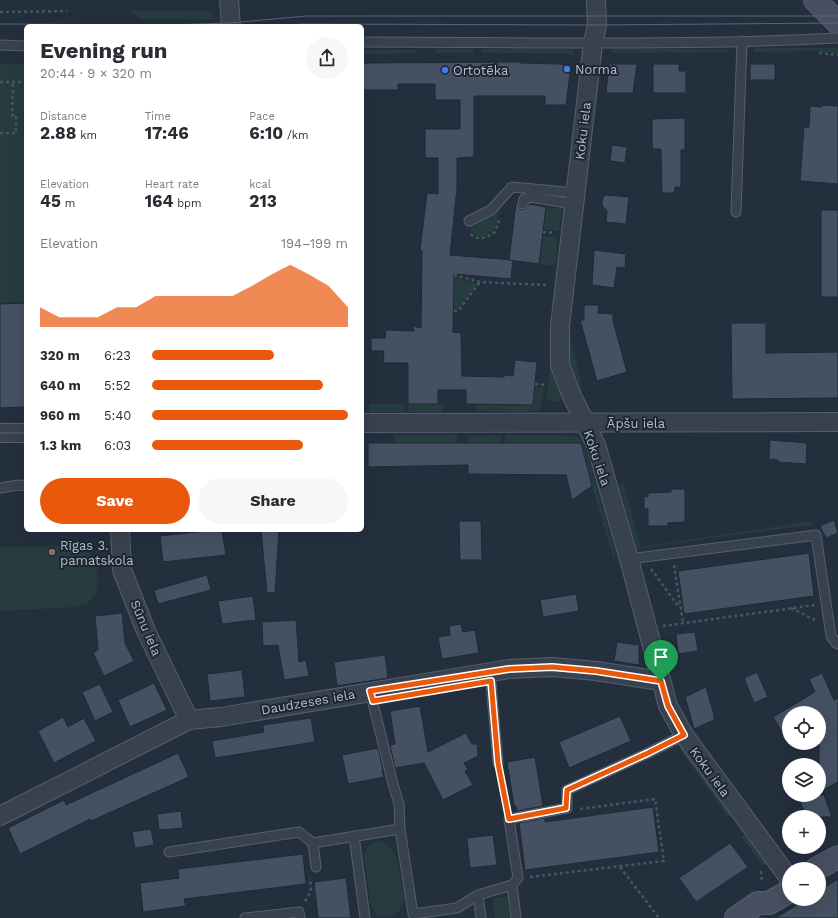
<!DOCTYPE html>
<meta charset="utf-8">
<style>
body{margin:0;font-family:"Work Sans",sans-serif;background:#f7f7f7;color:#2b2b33;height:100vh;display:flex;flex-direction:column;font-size:15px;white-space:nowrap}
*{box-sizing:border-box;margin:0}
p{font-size:13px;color:#7c7c81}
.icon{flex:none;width:22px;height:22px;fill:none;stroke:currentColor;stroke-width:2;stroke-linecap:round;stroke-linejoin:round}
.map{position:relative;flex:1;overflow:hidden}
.sheet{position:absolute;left:24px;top:24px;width:340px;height:508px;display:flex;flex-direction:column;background:#fff;border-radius:6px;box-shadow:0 4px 16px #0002}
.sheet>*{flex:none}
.buttons{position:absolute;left:782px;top:706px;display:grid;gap:8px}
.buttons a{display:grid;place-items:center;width:44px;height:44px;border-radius:50%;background:#fff;box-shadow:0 4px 16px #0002;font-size:20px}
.pin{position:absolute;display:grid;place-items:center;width:34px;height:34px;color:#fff;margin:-41px -17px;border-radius:50% 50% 50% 0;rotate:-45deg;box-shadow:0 0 4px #0007}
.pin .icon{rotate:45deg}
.round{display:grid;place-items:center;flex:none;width:42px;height:42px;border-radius:21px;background:#f7f7f7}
.headline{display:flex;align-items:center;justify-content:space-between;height:68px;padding:0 16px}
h1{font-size:22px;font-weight:700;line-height:30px}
.figures{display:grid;grid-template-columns:repeat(3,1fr);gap:6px;height:68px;padding:4px 16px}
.figures div{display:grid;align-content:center}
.figures b{font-size:17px;font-weight:700}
.figures small{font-size:11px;font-weight:400}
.figures p{font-size:11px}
.chart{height:112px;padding:8px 16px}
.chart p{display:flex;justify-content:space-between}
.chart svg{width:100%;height:72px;margin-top:4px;fill:#ea580c;opacity:.7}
.action{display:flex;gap:8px;margin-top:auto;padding:8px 16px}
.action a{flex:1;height:46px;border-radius:24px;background:#ea580c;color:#fff;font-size:16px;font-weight:700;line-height:46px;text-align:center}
.action a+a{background:#f7f7f7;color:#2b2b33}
ul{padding:0 16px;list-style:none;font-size:13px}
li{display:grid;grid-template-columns:64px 48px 1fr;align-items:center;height:30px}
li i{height:10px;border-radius:5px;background:#ea580c}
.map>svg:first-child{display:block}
.green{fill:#263c3f}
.building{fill:#455162;stroke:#1f2835}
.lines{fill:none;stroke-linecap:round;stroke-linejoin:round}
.lane-casing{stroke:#565f6c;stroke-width:11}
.street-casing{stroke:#565f6c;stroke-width:20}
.secondary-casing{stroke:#565f6c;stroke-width:24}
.path{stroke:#44595c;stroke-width:2.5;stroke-dasharray:3 3;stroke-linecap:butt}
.lane{stroke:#38414e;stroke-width:9}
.street{stroke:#38414e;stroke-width:18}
.secondary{stroke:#465061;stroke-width:22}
.tram{stroke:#5a6575;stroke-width:1}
.route-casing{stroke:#fff;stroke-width:8}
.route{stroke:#ea580c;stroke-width:5}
.shop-dot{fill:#3f7fe0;stroke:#1d2633;stroke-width:1.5}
.education-dot{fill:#8d6e63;stroke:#1d2633;stroke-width:1.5}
.labels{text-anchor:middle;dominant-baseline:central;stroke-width:4;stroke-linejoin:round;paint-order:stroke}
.poi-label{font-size:13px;fill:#b4bcc9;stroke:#1d2633;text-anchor:start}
.street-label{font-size:13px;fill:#b4bcc9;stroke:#1d2633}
</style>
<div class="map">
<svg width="838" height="918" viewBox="0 0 838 918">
<rect width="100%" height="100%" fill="#242f3e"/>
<g class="green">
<path d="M131 11H207L211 13 216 19H140Z"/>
<path d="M754 48H838V53L817 51 753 52Z"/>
<rect x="436" y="49" width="38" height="4"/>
<path d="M482 49H564L574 50V55H566V53H482Z"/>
<path d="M612 49H728L729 52 613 53Z"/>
<path d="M362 50H417V53L362 54Z"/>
<path d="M0 64H26V302L0 303Z"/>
<path d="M503 202 493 231 481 237C474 236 471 231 470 224Z"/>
<path d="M546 207 562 208 559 231 543 229Z"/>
<path d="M542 236 558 237 555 266 539 264Z"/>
<path d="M454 277 478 284 457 309H454V304H448Z"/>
<path d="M569 337C573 351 584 381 581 394L568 360Z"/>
<path d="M550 365H553C557 377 563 390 560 402L549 401 547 399Z"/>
<path d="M535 387H544L541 405 538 410 525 412 477 411 478 405H533Z"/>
<rect x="369" y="404" width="35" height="8"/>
<rect x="408" y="404" width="35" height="8"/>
<path d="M393 435H456L457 437 458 443H394Z"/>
<path d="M501 435V443H468V436Z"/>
<path d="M505 435 570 436H576L581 440V443L584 445 615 552 614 560 592 486 581 444 505 443Z"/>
<path d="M623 482 641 547 813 521 812 525 739 534 637 549 619 484Z"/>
<path d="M73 546 80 547 88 551 93 557 96 563 98 583 96 593 88 603 75 607 0 611V547Z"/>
<path d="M679 748 689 751 732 813 728 817Z"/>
<path d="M747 833 769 863 763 865 741 837Z"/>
<path d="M378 841 386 843 396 855 401 879 404 900 399 911 388 917 377 915 370 903 364 854 369 845Z"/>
<path d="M507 896 510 918H495L493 898Z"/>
</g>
<g class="building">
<path d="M520 62V63L559 64 571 66 566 105H545V96H474V157L457 158V188L450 255 513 260 511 279 454 274 453 332 461 333 462 376 504 377V375L513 376 515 360 537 362 533 405 466 404V390H438V404H408V363H383L384 351H371V338H385L386 330 414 331 413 326 421 328 422 251 420 250 427 193 438 194V158H425V129H460V100H435V84H398V90H362V63Z"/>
<path d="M609 64H637L633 93H606Z"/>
<path d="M653 64H679V71H686V93H653Z"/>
<rect x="750" y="64" width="25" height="16"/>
<path d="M822 105 838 106V184L800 181 804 127H809L810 106 822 107Z"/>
<path d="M685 118V150H681V187H675L674 193H662L661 149H653L652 145V119Z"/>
<path d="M612 145 627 147 625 163 610 161Z"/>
<path d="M606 195 629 197 626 224 606 222 607 211 602 205V201L603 197Z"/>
<path d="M516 203H517L519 208 522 210 527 208 529 204 546 207 539 264 509 260Z"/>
<rect x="821" y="210" width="17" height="87"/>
<path d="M594 250 626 254 625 268 617 267 614 288 592 285Z"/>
<path d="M26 303V407L0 408V304Z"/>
<path d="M584 305H599L598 313 613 314V321L627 372 597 381 580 320H584Z"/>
<path d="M731 323H766V353L838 352V398L732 399Z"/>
<path d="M770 440 807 443 806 464 778 462V460L769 459Z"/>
<path d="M368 443H581L592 486 572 500 566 475 468 474V465L368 467Z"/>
<path d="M671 489H685V522L668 523V526H648V509H644V496L648 497V493L671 492Z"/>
<path d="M834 520 838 533 826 538 820 526Z"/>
<path d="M459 521H481L482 560H460Z"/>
<path d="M214 530H222L226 555 163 562 160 536Z"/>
<path d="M261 530H279L275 593H267Z"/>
<path d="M809 553 814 596 684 614 678 571Z"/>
<path d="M207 575 211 590 158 604 154 590Z"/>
<path d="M576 594 579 611 543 617 540 600Z"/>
<path d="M253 596 256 620 222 624 218 601Z"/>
<path d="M122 613 125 643 134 661 104 676 93 653 98 650 95 616Z"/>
<path d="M296 620 299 662 306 660 309 676 284 680 278 645 263 646 262 622Z"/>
<path d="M461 624 463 632 475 630 479 653 442 659 438 637 450 635 449 626Z"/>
<path d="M695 632 698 651 678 654 676 634Z"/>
<path d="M617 642 639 645V665L614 661Z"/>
<path d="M385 655 388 678 337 686 334 662Z"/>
<path d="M242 670 245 697 210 701 207 674Z"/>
<path d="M757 672 768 697 754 703 744 678Z"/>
<path d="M822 673 834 700 838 698V782L819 792V713H789V744L773 717 815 692 809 679Z"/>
<path d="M154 683 167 710 130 727 118 700Z"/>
<path d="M100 684 113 712 95 721 82 692Z"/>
<path d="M706 687 714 715V720L694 729 685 697Z"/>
<path d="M420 706 428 752 466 733 472 744H477L478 756 464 763 468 770 465 771 473 785 443 800 424 763 395 768 390 745 395 744 390 711Z"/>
<path d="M620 716 631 741 569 768 559 742Z"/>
<path d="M63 717 68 727 84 718 96 741 54 763 38 731Z"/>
<path d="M311 718 315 742 215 758 212 741 264 732 263 725Z"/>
<path d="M378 748 383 770H382L384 777 348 784 342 755Z"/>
<path d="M178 753 189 777 91 821 90 819 20 854 8 828 64 800 66 805Z"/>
<path d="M535 757 543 806 517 811 516 806H514L507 762Z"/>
<path d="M798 795H824L832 817H806Z"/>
<path d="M653 807 659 852 525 870 519 823 545 818V822Z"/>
<path d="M181 811 183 828 159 830 157 814Z"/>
<path d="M151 829 154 845 135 848 132 832Z"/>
<path d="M493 835 497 865 470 868 467 838Z"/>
<path d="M730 843 748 867 696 902 679 878Z"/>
<path d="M303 854 306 884 184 899 186 906 143 912 140 883 179 878 178 869Z"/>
<path d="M346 878 351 918H318L314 882Z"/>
<path d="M838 879V918H776L806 899H819V891Z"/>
</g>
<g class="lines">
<defs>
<g id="lane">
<path d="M362 42C521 42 680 46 838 38"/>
<path d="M0 45 26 46"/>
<path d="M523 204 524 199 530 197 574 204"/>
<path d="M736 212 742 41"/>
<path d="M469 221 491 210 512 187 576 193"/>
<path d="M0 488 19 485 26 486"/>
<path d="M629 559 816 535 831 636 836 643 838 644"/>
<path d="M490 672 498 763"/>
<path d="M400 829 413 914 457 908 478 895 512 885 518 878 509 819 567 808V790L648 753 684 735"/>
<path d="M354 836 365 918"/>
<path d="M313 843 316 867"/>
<path d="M169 852 299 832 313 843 400 829 399 804 393 784 370 691"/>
<path d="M512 885 516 918"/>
<path d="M478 895 481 918"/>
<path d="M245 918 299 912 300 918"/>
</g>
<g id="street">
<path d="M229 0 231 26"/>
<path d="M596 0 597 25 593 43 560 326V365L571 394 596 445 629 559 668 706 684 735 789 878"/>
<path d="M362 423 838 422"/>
<path d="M0 433H26"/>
<path d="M120 530 122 570 146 631 189 720"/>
<path d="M0 816 189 720 221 717 509 669 552 667 596 671 661 681"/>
</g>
<g id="secondary">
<path d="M815 0 838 23"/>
<path d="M816 869 838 857"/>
<path d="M736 918 758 903H769L788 892 789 890"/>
</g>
</defs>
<use href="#lane" class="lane-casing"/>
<use href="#street" class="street-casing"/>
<use href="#secondary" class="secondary-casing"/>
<g class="path">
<path d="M0 12 67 11"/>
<path d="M819 53 838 55"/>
<path d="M0 82H26"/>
<path d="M0 133H16V115H12L13 82"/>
<path d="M543 232 554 233"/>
<path d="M471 234C479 242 487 237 495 232L499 220"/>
<path d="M454 275 480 282 548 285"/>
<path d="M454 311H458L480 282"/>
<path d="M535 384 545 385"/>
<path d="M674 565 683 623"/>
<path d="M651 569 679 607"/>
<path d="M791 608 815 620"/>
<path d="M663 626 815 605"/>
<path d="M500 776 507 808"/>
<path d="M620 867 659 918"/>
<path d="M761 871 762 883"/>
<path d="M530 877 664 861 655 799 580 809"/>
<path d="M305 901 311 891 310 878"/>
</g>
<use href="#lane" class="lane"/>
<use href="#street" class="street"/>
<use href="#secondary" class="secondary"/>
<g class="tram">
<path d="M0 24 166 25 231 23 306 16H838"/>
<path d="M282 26 302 24 597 25 838 23"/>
<path d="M0 433H26"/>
</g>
</g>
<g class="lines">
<defs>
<path id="route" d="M552 667 596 671 661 681 668 706 684 735 648 753 567 790 566 808 509 819 498 763 491 681 373 701 370 691 509 669Z"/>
</defs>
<use href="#route" class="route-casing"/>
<use href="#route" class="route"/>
</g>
<g class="shop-dot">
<circle cx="567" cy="69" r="4"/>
<circle cx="445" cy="70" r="4"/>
</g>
<circle class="education-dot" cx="52" cy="552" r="4"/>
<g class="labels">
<g class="poi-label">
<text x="575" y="69">Norma</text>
<text x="453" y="70">Ortotēka</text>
<text x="60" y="545">Rīgas 3.<tspan x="60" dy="15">pamatskola</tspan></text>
</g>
<g class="street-label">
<text transform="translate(583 131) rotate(-83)">Koku iela</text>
<text x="636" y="423">Āpšu iela</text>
<text transform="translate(597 458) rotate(71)">Koku iela</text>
<text transform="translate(146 628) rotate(67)">Sūnu iela</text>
<text transform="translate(308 702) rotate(-10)">Daudzeses iela</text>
<text transform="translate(710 772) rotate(54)">Koku iela</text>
</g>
</g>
</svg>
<div class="buttons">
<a><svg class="icon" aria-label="locate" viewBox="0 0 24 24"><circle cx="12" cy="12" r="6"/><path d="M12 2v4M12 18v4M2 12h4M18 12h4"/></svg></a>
<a><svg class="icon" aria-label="layers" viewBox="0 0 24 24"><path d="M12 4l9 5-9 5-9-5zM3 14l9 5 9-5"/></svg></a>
<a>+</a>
<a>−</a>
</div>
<div class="pin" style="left:661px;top:681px;background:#1e9e55"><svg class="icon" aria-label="arrive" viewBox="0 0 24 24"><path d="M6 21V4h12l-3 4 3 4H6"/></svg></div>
<section class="sheet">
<div class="headline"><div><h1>Evening run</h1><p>20:44 · 9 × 320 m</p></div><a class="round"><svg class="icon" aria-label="share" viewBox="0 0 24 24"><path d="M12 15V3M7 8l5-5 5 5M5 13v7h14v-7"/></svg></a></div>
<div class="figures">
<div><p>Distance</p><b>2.88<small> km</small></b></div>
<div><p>Time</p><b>17:46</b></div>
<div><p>Pace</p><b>6:10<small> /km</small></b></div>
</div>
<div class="figures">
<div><p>Elevation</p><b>45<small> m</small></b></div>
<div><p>Heart rate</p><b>164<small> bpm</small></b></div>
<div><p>kcal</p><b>213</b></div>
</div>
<div class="chart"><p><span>Elevation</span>194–199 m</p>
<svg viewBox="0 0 160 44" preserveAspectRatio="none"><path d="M0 44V32L10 38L20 38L30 38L40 32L50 32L60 25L70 25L80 25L90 25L100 25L110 19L120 12L130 6L140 12L150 19L160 32V44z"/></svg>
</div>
<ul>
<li><b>320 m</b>6:23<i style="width:62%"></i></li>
<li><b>640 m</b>5:52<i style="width:87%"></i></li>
<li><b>960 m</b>5:40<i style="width:100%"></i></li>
<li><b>1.3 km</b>6:03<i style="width:77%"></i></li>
</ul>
<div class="action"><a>Save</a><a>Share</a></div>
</section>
</div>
